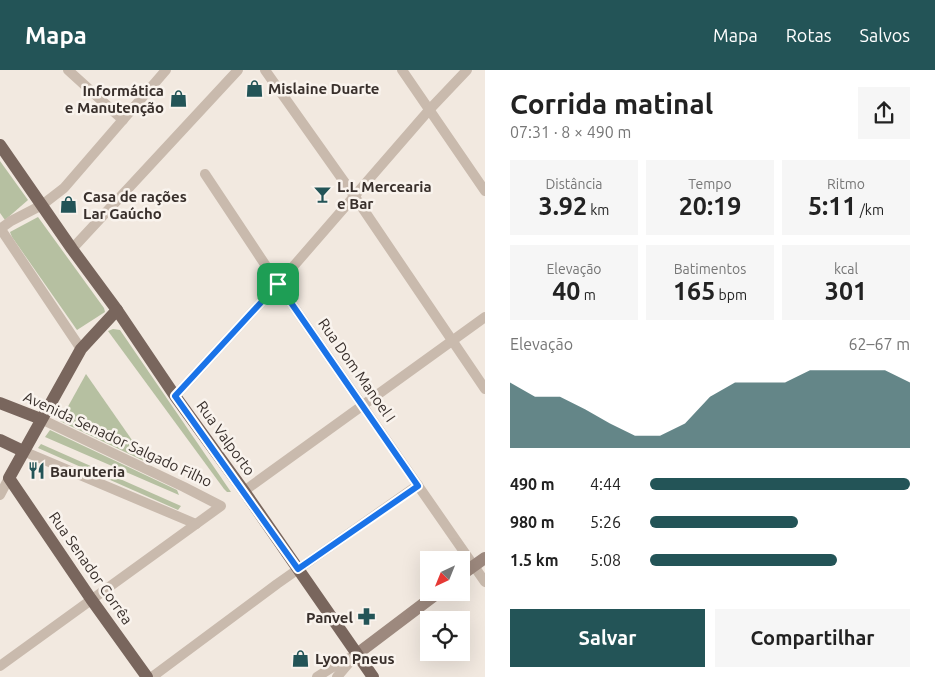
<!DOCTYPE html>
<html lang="pt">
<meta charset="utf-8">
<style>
body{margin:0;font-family:Ubuntu,sans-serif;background:#f6f6f6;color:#222;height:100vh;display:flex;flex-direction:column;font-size:19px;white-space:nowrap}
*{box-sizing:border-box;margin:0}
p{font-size:16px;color:#767676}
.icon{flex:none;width:28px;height:28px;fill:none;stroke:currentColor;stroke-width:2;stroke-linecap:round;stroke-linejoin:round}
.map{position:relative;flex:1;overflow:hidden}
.drawer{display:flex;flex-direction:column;background:#fff;width:450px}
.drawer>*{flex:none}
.needle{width:32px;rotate:223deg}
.fabs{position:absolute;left:420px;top:481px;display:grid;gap:10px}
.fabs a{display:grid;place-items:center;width:50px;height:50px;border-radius:0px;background:#fff;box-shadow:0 5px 20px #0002;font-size:25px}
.pin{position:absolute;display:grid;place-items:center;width:42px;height:42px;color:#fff;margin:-21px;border-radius:10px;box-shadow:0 2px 8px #0006}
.round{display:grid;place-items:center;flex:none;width:52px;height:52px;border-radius:0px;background:#f6f6f6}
.summary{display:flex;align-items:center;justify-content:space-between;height:85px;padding:0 25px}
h1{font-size:28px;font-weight:700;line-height:38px}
.figures{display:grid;grid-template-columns:repeat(3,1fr);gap:8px;height:85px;padding:5px 25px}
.figures div{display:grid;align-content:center;border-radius:0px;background:#f6f6f6;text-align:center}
.figures b{font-size:25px;font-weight:700}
.figures small{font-size:14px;font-weight:400}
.figures p{font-size:14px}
.chart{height:140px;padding:10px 25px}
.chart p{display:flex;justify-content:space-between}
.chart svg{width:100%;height:90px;margin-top:5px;fill:#235457;opacity:.7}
.action{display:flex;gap:10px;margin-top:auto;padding:10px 25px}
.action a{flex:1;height:58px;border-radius:0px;background:#235457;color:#fff;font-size:20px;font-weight:700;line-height:58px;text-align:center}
.action a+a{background:#f6f6f6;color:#222}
ul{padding:0 25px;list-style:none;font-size:16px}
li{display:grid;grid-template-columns:80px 60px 1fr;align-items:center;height:38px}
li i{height:12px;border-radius:6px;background:#235457}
header{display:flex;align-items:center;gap:30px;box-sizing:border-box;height:70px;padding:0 25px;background:#235457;color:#fff}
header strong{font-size:24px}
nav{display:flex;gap:28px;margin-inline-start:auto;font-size:18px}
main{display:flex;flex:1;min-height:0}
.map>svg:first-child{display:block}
.green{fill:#b6c0a1}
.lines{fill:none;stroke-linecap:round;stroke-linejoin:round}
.street{stroke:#c9baad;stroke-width:10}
.secondary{stroke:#9d897e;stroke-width:12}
.primary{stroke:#79665d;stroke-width:12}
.route-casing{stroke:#fff;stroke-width:10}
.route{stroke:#1a73e8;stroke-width:6}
.labels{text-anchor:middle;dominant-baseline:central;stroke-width:5;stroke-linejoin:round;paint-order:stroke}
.poi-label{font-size:15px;font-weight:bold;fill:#382f2b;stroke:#f9f3ed;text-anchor:start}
.street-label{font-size:15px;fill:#382f2b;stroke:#f9f3ed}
</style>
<header>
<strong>Mapa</strong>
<nav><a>Mapa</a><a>Rotas</a><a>Salvos</a></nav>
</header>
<main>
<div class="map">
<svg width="485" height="607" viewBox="0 0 485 607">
<rect width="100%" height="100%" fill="#f2e9e0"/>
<g class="green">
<path d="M0 91 28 130 5 150 0 143Z"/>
<path d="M38 147 104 238 105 242 77 260 12 167 10 162Z"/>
<path d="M113 259 120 260 231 422H227L224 419 108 261Z"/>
<path d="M86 304 148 393 60 351Z"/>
<path d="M50 360 177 420 179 425 45 367Z"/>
<path d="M41 374 181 436 178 440 38 378Z"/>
</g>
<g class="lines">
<g class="street">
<path d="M68 0 123 50"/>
<path d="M265 0 355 127 485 319"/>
<path d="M402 0 485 121"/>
<path d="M205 104 278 214 485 512"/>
<path d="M0 158 81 279"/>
<path d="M0 159 11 151 42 135 64 118 166 0"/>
<path d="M72 179 238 0"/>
<path d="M175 326 278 214 430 39 467 0"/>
<path d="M23 381 196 454"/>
<path d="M244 421 485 247"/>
<path d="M0 425 9 408"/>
<path d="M0 596 221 436 184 417 41 349"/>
<path d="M152 607 277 514 418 415"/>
<path d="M317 607 331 598 357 584"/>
<path d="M337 607 353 588"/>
</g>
<g class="secondary">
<path d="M461 505 485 488"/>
<path d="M357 584 439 522"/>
</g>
<g class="primary">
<path d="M0 75 72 179 117 240 175 326 244 421 373 607"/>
<path d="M117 240 81 279 9 408 91 529 147 607"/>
<path d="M0 333 41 349"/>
<path d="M0 370 23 381"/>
</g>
</g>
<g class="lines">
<defs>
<path id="route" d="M278 214 418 416 298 499 175 326Z"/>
</defs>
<use href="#route" class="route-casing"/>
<use href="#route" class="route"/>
</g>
<defs>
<symbol id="shop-bare" viewBox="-9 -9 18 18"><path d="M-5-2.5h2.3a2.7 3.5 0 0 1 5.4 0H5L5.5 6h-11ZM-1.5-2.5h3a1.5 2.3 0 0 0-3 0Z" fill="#235457" stroke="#f9f3ed" stroke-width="2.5" paint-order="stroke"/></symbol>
<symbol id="bar-bare" viewBox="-9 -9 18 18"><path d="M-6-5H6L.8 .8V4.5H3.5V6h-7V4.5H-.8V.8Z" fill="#235457" stroke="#f9f3ed" stroke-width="2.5" paint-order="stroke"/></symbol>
<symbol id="restaurant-bare" viewBox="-9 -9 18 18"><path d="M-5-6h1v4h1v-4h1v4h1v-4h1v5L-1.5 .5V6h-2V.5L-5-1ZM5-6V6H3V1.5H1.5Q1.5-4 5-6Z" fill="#235457" stroke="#f9f3ed" stroke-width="2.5" paint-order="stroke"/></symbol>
<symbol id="pharmacy-bare" viewBox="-9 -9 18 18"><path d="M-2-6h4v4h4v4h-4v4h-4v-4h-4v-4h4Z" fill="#235457" stroke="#f9f3ed" stroke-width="2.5" paint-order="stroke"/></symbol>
</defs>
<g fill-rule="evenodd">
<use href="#shop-bare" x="242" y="6" width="25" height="25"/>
<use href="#shop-bare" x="166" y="16" width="25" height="25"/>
<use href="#bar-bare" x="310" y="112" width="25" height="25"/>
<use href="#shop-bare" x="56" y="122" width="25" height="25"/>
<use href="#restaurant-bare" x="24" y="388" width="25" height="25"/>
<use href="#pharmacy-bare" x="354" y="534" width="25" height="25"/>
<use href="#shop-bare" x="288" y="576" width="25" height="25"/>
</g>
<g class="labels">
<g class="poi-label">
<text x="268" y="18">Mislaine Duarte</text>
<text x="164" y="20" text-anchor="end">Informática<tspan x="164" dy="17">e Manutenção</tspan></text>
<text x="337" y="116">L.L Mercearia<tspan x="337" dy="17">e Bar</tspan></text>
<text x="83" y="126">Casa de rações<tspan x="83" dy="17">Lar Gaúcho</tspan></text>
<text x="50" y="401">Bauruteria</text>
<text x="353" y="547" text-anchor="end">Panvel</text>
<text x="315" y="588">Lyon Pneus</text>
</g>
<g class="street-label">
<text transform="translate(357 300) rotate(55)">Rua Dom Manoel I</text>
<text transform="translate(226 368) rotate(54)">Rua Valporto</text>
<text transform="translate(118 369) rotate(25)">Avenida Senador Salgado Filho</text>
<text transform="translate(91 498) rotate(55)">Rua Senador Corrêa</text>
</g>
</g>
</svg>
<div class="fabs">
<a><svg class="needle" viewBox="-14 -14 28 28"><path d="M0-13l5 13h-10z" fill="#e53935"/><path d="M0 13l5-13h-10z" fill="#767676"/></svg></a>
<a><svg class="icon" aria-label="locate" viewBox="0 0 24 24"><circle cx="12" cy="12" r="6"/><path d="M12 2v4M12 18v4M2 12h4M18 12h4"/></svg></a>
</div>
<div class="pin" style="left:278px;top:214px;background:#1e9e55"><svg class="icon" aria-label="arrive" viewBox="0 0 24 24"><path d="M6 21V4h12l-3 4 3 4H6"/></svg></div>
</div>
<section class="drawer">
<div class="summary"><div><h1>Corrida matinal</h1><p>07:31 · 8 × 490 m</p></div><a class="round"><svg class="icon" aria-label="share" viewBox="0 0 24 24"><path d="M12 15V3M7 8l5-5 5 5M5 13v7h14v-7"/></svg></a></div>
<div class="figures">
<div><p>Distância</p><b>3.92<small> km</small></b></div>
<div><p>Tempo</p><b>20:19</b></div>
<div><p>Ritmo</p><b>5:11<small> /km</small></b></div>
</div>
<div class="figures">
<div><p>Elevação</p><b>40<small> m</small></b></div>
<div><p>Batimentos</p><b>165<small> bpm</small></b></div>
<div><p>kcal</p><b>301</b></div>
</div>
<div class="chart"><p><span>Elevação</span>62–67 m</p>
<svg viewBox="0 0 160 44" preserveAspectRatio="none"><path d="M0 44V12L10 19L20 19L30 25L40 32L50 38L60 38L70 32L80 19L90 12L100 12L110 12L120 6L130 6L140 6L150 6L160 12V44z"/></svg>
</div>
<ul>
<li><b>490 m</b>4:44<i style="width:100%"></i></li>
<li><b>980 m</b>5:26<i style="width:57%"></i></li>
<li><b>1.5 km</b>5:08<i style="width:72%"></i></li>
</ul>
<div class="action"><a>Salvar</a><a>Compartilhar</a></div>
</section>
</main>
